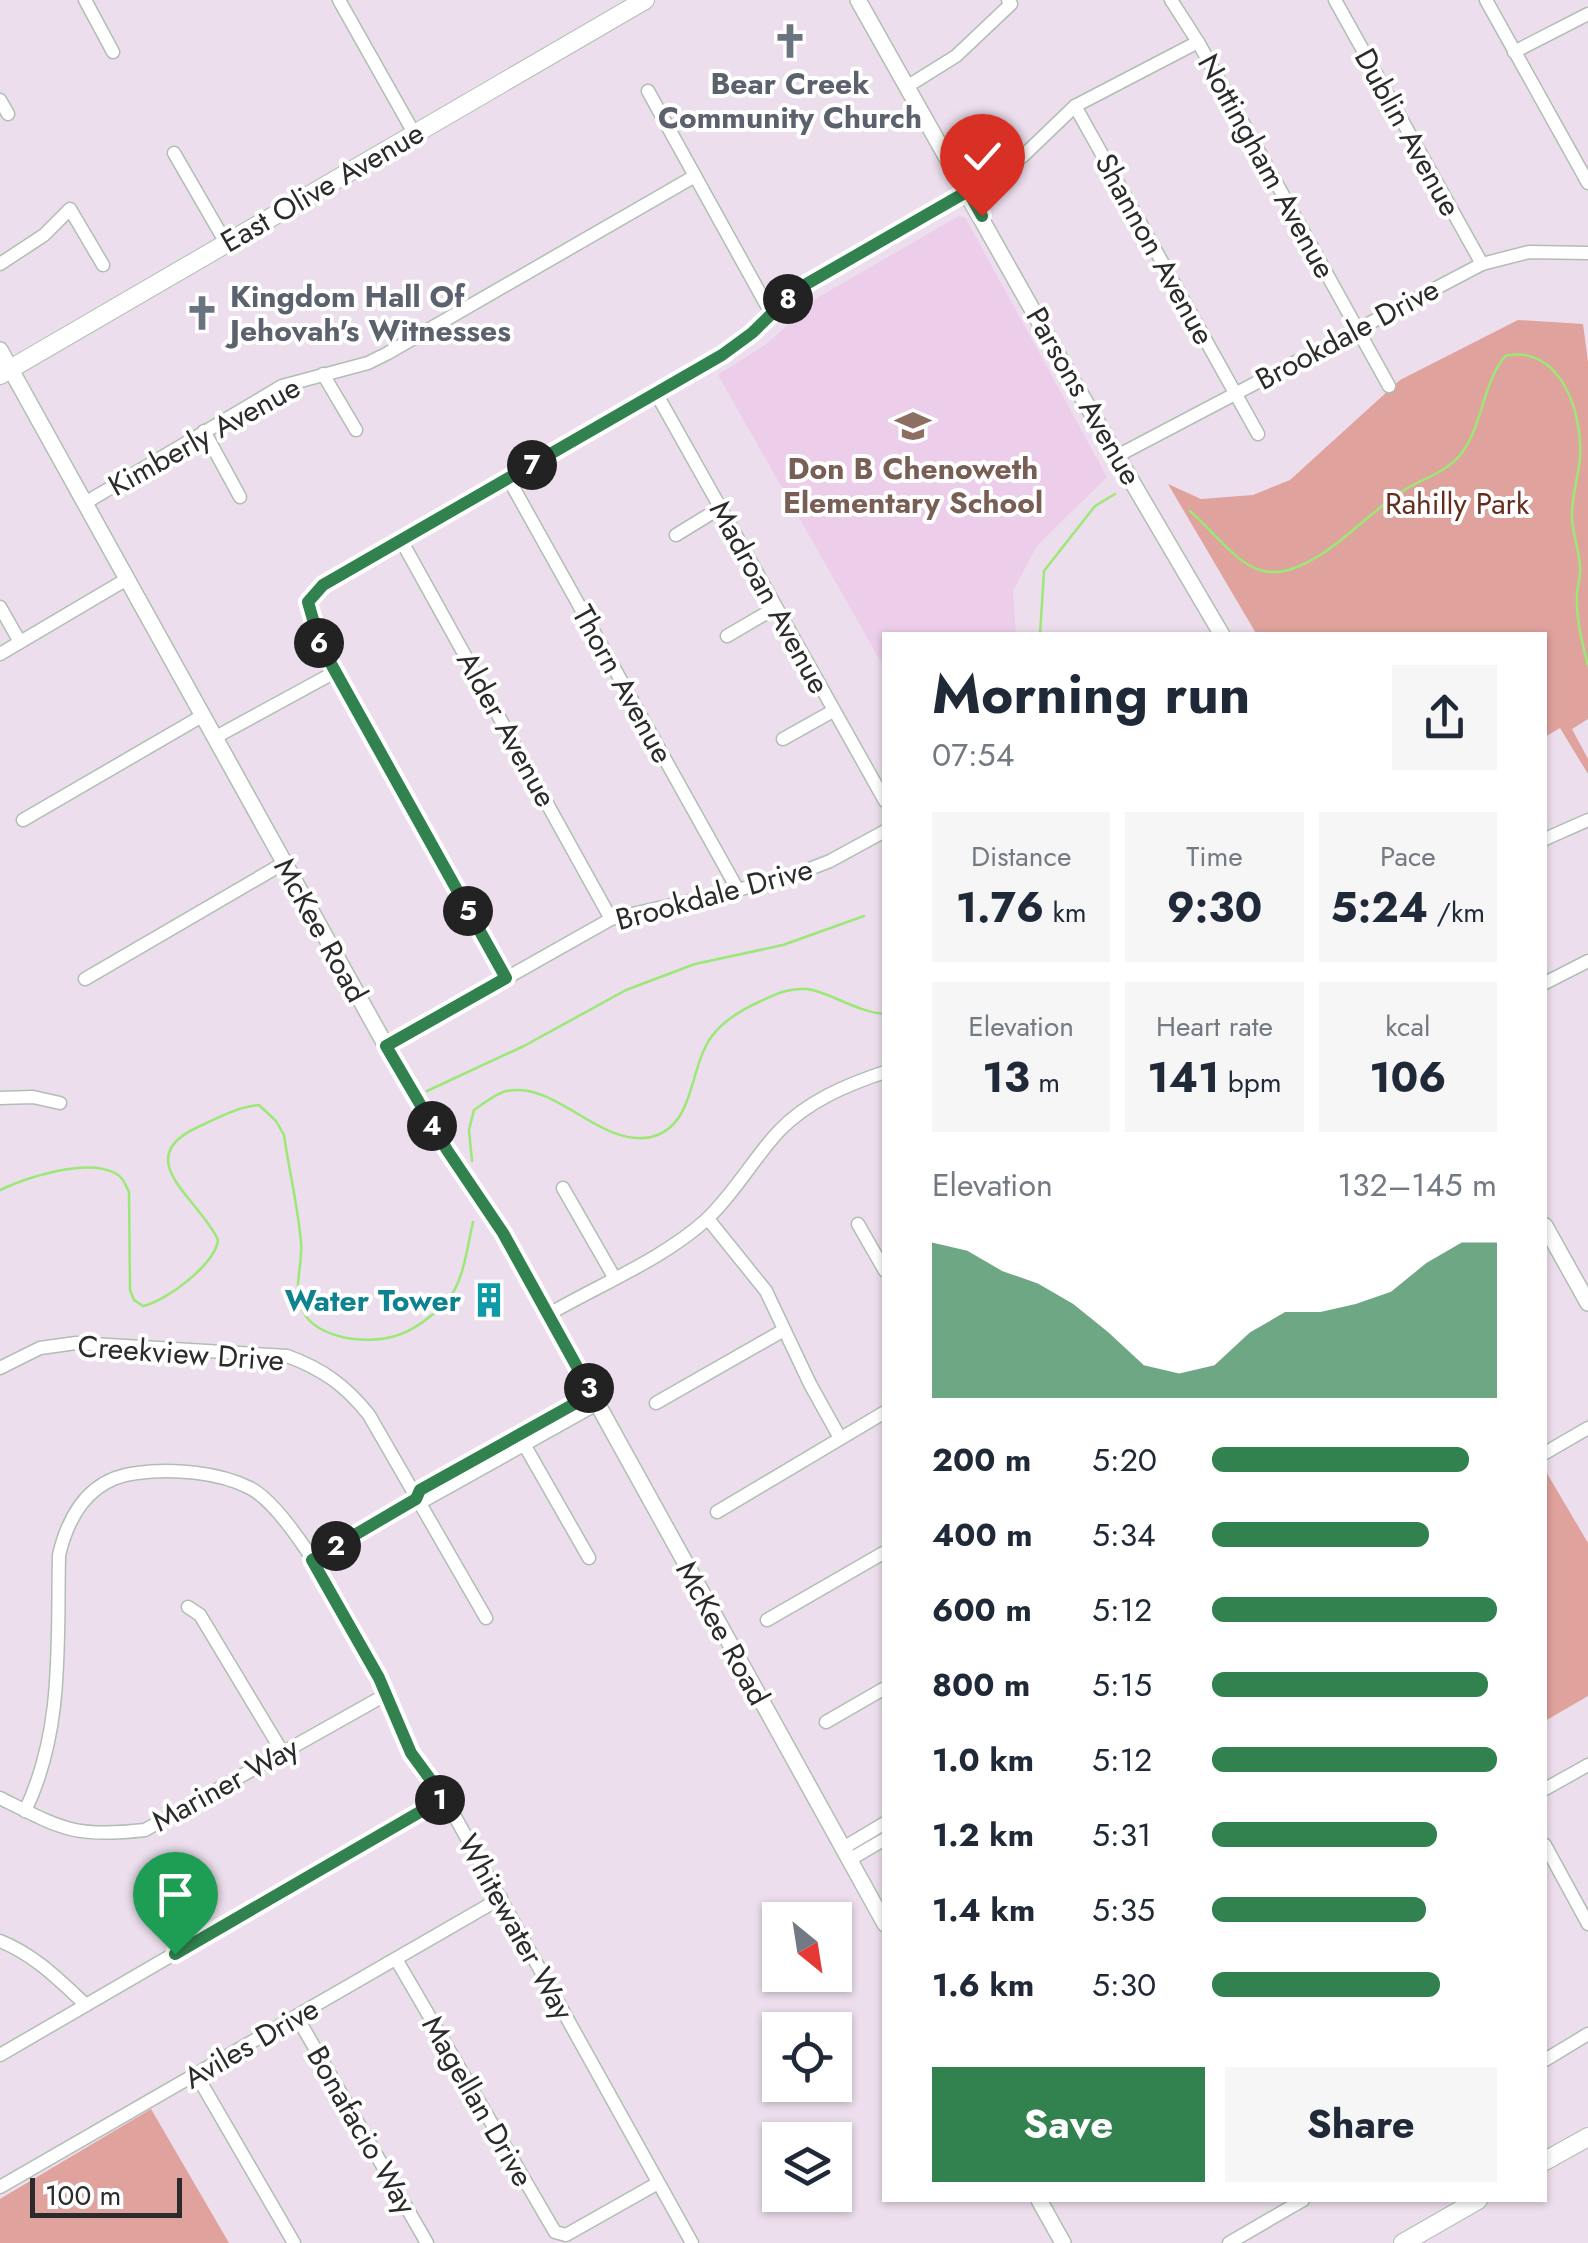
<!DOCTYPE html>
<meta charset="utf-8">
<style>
body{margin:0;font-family:Jost,sans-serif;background:#f6f6f7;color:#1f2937;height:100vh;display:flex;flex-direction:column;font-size:38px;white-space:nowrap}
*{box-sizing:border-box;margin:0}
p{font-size:32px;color:#747a83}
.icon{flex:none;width:55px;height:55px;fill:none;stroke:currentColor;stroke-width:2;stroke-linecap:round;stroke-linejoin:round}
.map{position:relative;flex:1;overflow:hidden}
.side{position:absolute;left:882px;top:632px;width:665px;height:1570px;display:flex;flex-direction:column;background:#fff;border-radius:0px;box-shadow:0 2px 8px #0004}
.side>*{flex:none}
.needle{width:65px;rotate:150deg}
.fabs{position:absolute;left:762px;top:1902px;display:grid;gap:20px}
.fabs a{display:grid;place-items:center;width:90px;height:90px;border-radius:0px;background:#fff;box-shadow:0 2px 8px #0004;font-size:50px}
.scale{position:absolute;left:30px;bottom:25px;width:152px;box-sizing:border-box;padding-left:10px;border:5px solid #2b2b2b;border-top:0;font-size:28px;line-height:35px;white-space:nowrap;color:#2b2b2b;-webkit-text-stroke:8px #fff;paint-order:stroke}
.pin{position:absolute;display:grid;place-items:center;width:85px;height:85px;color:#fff;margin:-102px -42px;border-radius:50% 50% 50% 0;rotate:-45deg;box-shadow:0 0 10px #0007}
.pin .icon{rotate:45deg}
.km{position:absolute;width:50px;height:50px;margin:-25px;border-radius:50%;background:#222;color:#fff;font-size:28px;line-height:50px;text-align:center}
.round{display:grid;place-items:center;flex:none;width:105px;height:105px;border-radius:0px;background:#f6f6f7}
.headline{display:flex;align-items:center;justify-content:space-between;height:170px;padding:0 50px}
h1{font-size:55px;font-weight:700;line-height:75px}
.figures{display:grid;grid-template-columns:repeat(3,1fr);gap:15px;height:170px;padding:10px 50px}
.figures div{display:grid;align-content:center;border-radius:0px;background:#f6f6f7;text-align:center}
.figures b{font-size:42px;font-weight:700}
.figures small{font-size:28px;font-weight:400}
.figures p{font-size:28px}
.chart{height:280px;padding:20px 50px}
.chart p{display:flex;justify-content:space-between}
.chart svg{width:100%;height:180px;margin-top:10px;fill:#31824f;opacity:.7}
.action{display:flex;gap:20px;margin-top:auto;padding:20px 50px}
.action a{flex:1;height:115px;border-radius:0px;background:#31824f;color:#fff;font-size:40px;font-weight:700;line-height:115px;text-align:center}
.action a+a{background:#f6f6f7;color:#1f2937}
ul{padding:0 50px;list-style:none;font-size:32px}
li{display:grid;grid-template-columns:160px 120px 1fr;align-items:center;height:75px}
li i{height:25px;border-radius:12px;background:#31824f}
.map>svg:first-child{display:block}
.education{fill:#ecceea}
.green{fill:#dfa29d}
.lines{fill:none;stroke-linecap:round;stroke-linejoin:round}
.stream{stroke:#9be877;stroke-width:2.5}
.minor-casing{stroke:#b1beb4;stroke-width:15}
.tertiary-casing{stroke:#b1beb4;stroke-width:18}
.secondary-casing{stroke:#b1beb4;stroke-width:20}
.minor{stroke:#fff;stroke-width:12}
.tertiary{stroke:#fff;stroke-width:15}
.secondary{stroke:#fff;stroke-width:18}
.route-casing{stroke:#fff;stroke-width:20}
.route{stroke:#31824f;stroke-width:12}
.labels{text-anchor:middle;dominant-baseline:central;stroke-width:8;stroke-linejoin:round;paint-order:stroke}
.worship-label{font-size:30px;font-weight:bold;fill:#5b616d;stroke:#fff}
.street-label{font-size:30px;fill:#2b2b2b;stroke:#fff}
.education-label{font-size:30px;font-weight:bold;fill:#785e54;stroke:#fff}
.park-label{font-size:30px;fill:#642d1e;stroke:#fff}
.culture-label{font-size:30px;font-weight:bold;fill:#0d838f;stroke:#fff;text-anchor:end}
</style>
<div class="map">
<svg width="1588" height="2243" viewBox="0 0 1588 2243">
<rect width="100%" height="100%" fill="#ecdeec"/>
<path class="education" d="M959 216 965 217 1107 477 1037 546 1013 591 1016 635H885V669L718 375 768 343 817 298Z"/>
<g class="green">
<path d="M1518 320 1583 324 1588 362V719L1572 729 1588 759V774L1560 728 1545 737V635H1257L1168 484 1201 499 1253 495 1290 480 1400 380Z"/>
<path d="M1545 1470 1588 1543V1696L1545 1721Z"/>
<path d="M151 2109 229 2243H0V2199Z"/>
</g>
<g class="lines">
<g class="stream">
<path d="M1190 511C1209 527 1238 565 1260 570 1273 574 1285 572 1297 567 1342 549 1373 505 1417 483 1433 475 1450 468 1461 454 1483 425 1482 385 1505 356 1560 344 1583 412 1580 458 1578 479 1571 498 1572 519 1573 535 1579 550 1580 566 1581 576 1577 586 1577 596 1576 620 1582 642 1588 666"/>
<path d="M1040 635 1044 571 1095 506 1115 494"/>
<path d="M427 1091 524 1046 626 990 695 964 783 945 864 916"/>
<path d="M472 1161 469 1130 474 1110C483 1104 496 1093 507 1091 556 1081 601 1148 651 1137 696 1126 688 1068 712 1036 724 1020 743 1009 761 1001 776 994 788 988 805 989 827 990 855 1012 885 1014"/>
<path d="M0 1190C28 1177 86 1158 115 1173 123 1177 125 1184 129 1192L130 1290 134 1300 143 1306C167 1301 215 1264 218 1240 200 1199 128 1159 198 1127 218 1118 237 1107 259 1105L276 1121 284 1135C289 1170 298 1207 301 1242 303 1261 294 1286 300 1304 310 1339 366 1345 395 1336 413 1331 433 1316 446 1302 464 1283 467 1247 473 1222"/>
</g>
<defs>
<g id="minor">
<path d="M85 0 113 52"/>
<path d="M339 0 414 133"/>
<path d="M1171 0 1198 42 1389 386"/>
<path d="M1335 0 1482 264"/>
<path d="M1486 0 1588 183"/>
<path d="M1514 52 1588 14"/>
<path d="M908 86 956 56 1011 4 1008 0"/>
<path d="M648 91 772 315"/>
<path d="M0 100 8 114"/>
<path d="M1075 106 1258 434"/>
<path d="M174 153 226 243"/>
<path d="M0 264 44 235 70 209 103 265"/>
<path d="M323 374 356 430"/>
<path d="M656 393 885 801"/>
<path d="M204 431 240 497"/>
<path d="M1117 456 1482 264 1529 252 1588 253"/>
<path d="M508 478 738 890"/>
<path d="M85 503 282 386 368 363 388 353 695 176"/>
<path d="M676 535 720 508"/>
<path d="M401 540 611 919"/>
<path d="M0 607 20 642"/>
<path d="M727 636 775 608"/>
<path d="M0 654 127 579"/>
<path d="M214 738 335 672"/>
<path d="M783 739 833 711"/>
<path d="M23 820 202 716"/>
<path d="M1545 839 1588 820"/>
<path d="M505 978 320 644 312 628 308 602 323 585 722 355 752 333 797 291 1023 156 1075 106 1198 42"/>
<path d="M85 979 284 863"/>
<path d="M1545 983 1588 961"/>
<path d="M386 1046 611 919 784 879 830 861 885 831"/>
<path d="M0 1098 33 1097 60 1103"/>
<path d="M563 1188 614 1277"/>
<path d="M708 1219 766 1291 810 1384 840 1438"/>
<path d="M858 1224 885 1271"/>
<path d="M549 1314C599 1285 663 1259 706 1220 734 1194 753 1159 779 1131 808 1101 846 1085 885 1072"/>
<path d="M0 1368 40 1348 76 1343 287 1356C323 1369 346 1386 369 1415L486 1618"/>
<path d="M656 1403 784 1330"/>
<path d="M521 1439 589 1558"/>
<path d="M1545 1453 1588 1428"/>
<path d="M416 1499 420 1490 592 1394"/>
<path d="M717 1512 885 1412"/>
<path d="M312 1559 416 1499 425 1500 597 1404"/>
<path d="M188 1607 200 1615 283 1753"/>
<path d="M767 1620 885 1552"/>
<path d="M826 1722 885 1688"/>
<path d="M1545 1789 1588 1765"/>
<path d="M0 1798C62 1829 74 1838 145 1830L387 1694"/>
<path d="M25 1811C64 1730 57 1643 59 1555 69 1513 91 1478 137 1473 171 1468 219 1472 250 1488 293 1510 364 1644 385 1691 394 1709 399 1730 408 1748 418 1766 431 1782 444 1797L692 2243"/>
<path d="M1545 1845 1588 1924"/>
<path d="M843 1848 885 1823"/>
<path d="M849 1860 885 1839"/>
<path d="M0 1941C35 1955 59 1980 86 2005"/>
<path d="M396 1959 555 2232 566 2235 658 2183"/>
<path d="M297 2017 427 2243"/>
<path d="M0 2055 444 1797"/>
<path d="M1545 2060 1588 2034"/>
<path d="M196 2074 294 2243"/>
<path d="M0 2187 501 1898"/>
<path d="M1229 2243 1303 2200"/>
</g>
<g id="tertiary">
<path d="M858 0 1064 366 1222 635"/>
<path d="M0 350 386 1046 447 1150 503 1233 885 1924"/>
<path d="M1545 1226 1588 1303"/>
<path d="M1039 2200 1063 2243"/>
</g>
<g id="secondary">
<path d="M0 375 645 0"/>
<path d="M1545 2161 1588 2137"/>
<path d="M1403 2243 1478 2200"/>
</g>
</defs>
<use href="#minor" class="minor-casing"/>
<use href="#tertiary" class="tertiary-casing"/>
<use href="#secondary" class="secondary-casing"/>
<use href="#minor" class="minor"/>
<use href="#tertiary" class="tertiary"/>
<use href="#secondary" class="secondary"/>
</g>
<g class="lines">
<defs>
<path id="route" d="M175 1954 444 1798 411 1753 379 1678 312 1560 416 1499 420 1490 592 1394 503 1233 447 1150 386 1046 506 978 320 644 308 602 323 585 722 355 752 333 796 290 968 191 982 216"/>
</defs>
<use href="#route" class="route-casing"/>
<use href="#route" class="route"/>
</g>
<defs>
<symbol id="church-bare" viewBox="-9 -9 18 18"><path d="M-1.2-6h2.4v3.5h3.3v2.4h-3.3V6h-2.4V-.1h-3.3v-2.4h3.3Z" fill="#6b7280" stroke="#fff" stroke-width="2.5" paint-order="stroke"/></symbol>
<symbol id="school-bare" viewBox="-9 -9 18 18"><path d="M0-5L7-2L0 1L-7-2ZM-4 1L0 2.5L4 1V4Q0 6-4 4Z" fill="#8d6e63" stroke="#fff" stroke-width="2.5" paint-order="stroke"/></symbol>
<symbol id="building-bare" viewBox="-9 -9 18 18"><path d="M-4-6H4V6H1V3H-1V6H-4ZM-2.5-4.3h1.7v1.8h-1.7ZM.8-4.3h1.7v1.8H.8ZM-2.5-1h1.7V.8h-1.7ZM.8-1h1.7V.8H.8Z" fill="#0f9aa8" stroke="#fff" stroke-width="2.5" paint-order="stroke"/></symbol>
</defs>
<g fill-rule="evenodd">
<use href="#church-bare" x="765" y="16" width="50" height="50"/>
<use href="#church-bare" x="177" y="288" width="50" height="50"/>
<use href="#school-bare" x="888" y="401" width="50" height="50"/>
<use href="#building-bare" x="464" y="1275" width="50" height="50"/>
</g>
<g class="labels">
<g class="worship-label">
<text x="790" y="83">Bear Creek<tspan x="790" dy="34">Community Church</tspan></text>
<text x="230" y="296" text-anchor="start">Kingdom Hall Of<tspan x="230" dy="34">Jehovah's Witnesses</tspan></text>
</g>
<g class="street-label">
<text transform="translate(1408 132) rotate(61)">Dublin Avenue</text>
<text transform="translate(1267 166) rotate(61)">Nottingham Avenue</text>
<text transform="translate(322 187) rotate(-30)">East Olive Avenue</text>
<text transform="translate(1155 249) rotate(61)">Shannon Avenue</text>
<text transform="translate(1347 334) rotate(-28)">Brookdale Drive</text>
<text transform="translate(1084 396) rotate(60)">Parsons Avenue</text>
<text transform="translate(204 436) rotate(-29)">Kimberly Avenue</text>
<text transform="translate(770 597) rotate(61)">Madroan Avenue</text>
<text transform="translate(623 684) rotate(61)">Thorn Avenue</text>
<text transform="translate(507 729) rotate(61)">Alder Avenue</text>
<text transform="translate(714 894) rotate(-15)">Brookdale Drive</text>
<text transform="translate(321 930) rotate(61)">McKee Road</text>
<text transform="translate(181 1353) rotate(4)">Creekview Drive</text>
<text transform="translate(723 1633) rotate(61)">McKee Road</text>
<text transform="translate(225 1784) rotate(-29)">Mariner Way</text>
<text transform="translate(516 1927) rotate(61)">Whitewater Way</text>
<text transform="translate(251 2043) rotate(-30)">Aviles Drive</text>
<text transform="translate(478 2101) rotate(60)">Magellan Drive</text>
<text transform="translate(362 2130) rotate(60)">Bonafacio Way</text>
</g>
<g class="education-label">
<text x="913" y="468">Don B Chenoweth<tspan x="913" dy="34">Elementary School</tspan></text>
</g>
<g class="park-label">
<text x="1457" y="503">Rahilly Park</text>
</g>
<g class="culture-label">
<text x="461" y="1300">Water Tower</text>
</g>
</g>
</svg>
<div class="fabs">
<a><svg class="needle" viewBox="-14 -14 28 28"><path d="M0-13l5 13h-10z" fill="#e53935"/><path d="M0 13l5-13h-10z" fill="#747a83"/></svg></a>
<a><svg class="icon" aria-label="locate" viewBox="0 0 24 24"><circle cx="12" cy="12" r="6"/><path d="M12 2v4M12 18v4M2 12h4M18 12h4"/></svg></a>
<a><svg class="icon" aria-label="layers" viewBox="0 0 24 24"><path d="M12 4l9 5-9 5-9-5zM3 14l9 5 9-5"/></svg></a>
</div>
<div class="scale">100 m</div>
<div class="pin" style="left:175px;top:1954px;background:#1e9e55"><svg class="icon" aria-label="arrive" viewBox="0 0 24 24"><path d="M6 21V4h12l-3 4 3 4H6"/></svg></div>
<div class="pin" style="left:982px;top:216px;background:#d93025"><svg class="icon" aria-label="check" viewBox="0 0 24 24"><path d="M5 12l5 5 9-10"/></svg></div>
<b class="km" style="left:440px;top:1800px">1</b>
<b class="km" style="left:336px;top:1546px">2</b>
<b class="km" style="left:589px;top:1388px">3</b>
<b class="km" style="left:432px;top:1126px">4</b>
<b class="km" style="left:468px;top:911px">5</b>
<b class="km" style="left:319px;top:643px">6</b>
<b class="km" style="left:532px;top:465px">7</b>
<b class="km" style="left:788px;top:299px">8</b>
<section class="side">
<div class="headline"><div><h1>Morning run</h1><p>07:54</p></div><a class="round"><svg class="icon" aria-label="share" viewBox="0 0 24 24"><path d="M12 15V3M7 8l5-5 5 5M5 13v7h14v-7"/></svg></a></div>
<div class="figures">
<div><p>Distance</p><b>1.76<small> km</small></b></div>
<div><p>Time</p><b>9:30</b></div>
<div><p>Pace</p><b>5:24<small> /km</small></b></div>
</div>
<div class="figures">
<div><p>Elevation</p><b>13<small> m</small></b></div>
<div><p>Heart rate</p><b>141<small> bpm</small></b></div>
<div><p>kcal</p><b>106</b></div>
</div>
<div class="chart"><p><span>Elevation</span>132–145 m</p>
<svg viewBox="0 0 160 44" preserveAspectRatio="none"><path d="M0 44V6L10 8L20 13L30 16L40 21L50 28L60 36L70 38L80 36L90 28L100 23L110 23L120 21L130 18L140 11L150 6L160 6V44z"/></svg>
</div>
<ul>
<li><b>200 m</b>5:20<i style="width:90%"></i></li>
<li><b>400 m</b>5:34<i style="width:76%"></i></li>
<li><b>600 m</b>5:12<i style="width:100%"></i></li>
<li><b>800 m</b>5:15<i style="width:97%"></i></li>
<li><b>1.0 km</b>5:12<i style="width:100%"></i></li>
<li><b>1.2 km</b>5:31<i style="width:79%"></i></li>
<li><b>1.4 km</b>5:35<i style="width:75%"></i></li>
<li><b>1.6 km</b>5:30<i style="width:80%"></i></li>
</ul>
<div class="action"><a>Save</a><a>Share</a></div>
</section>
</div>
